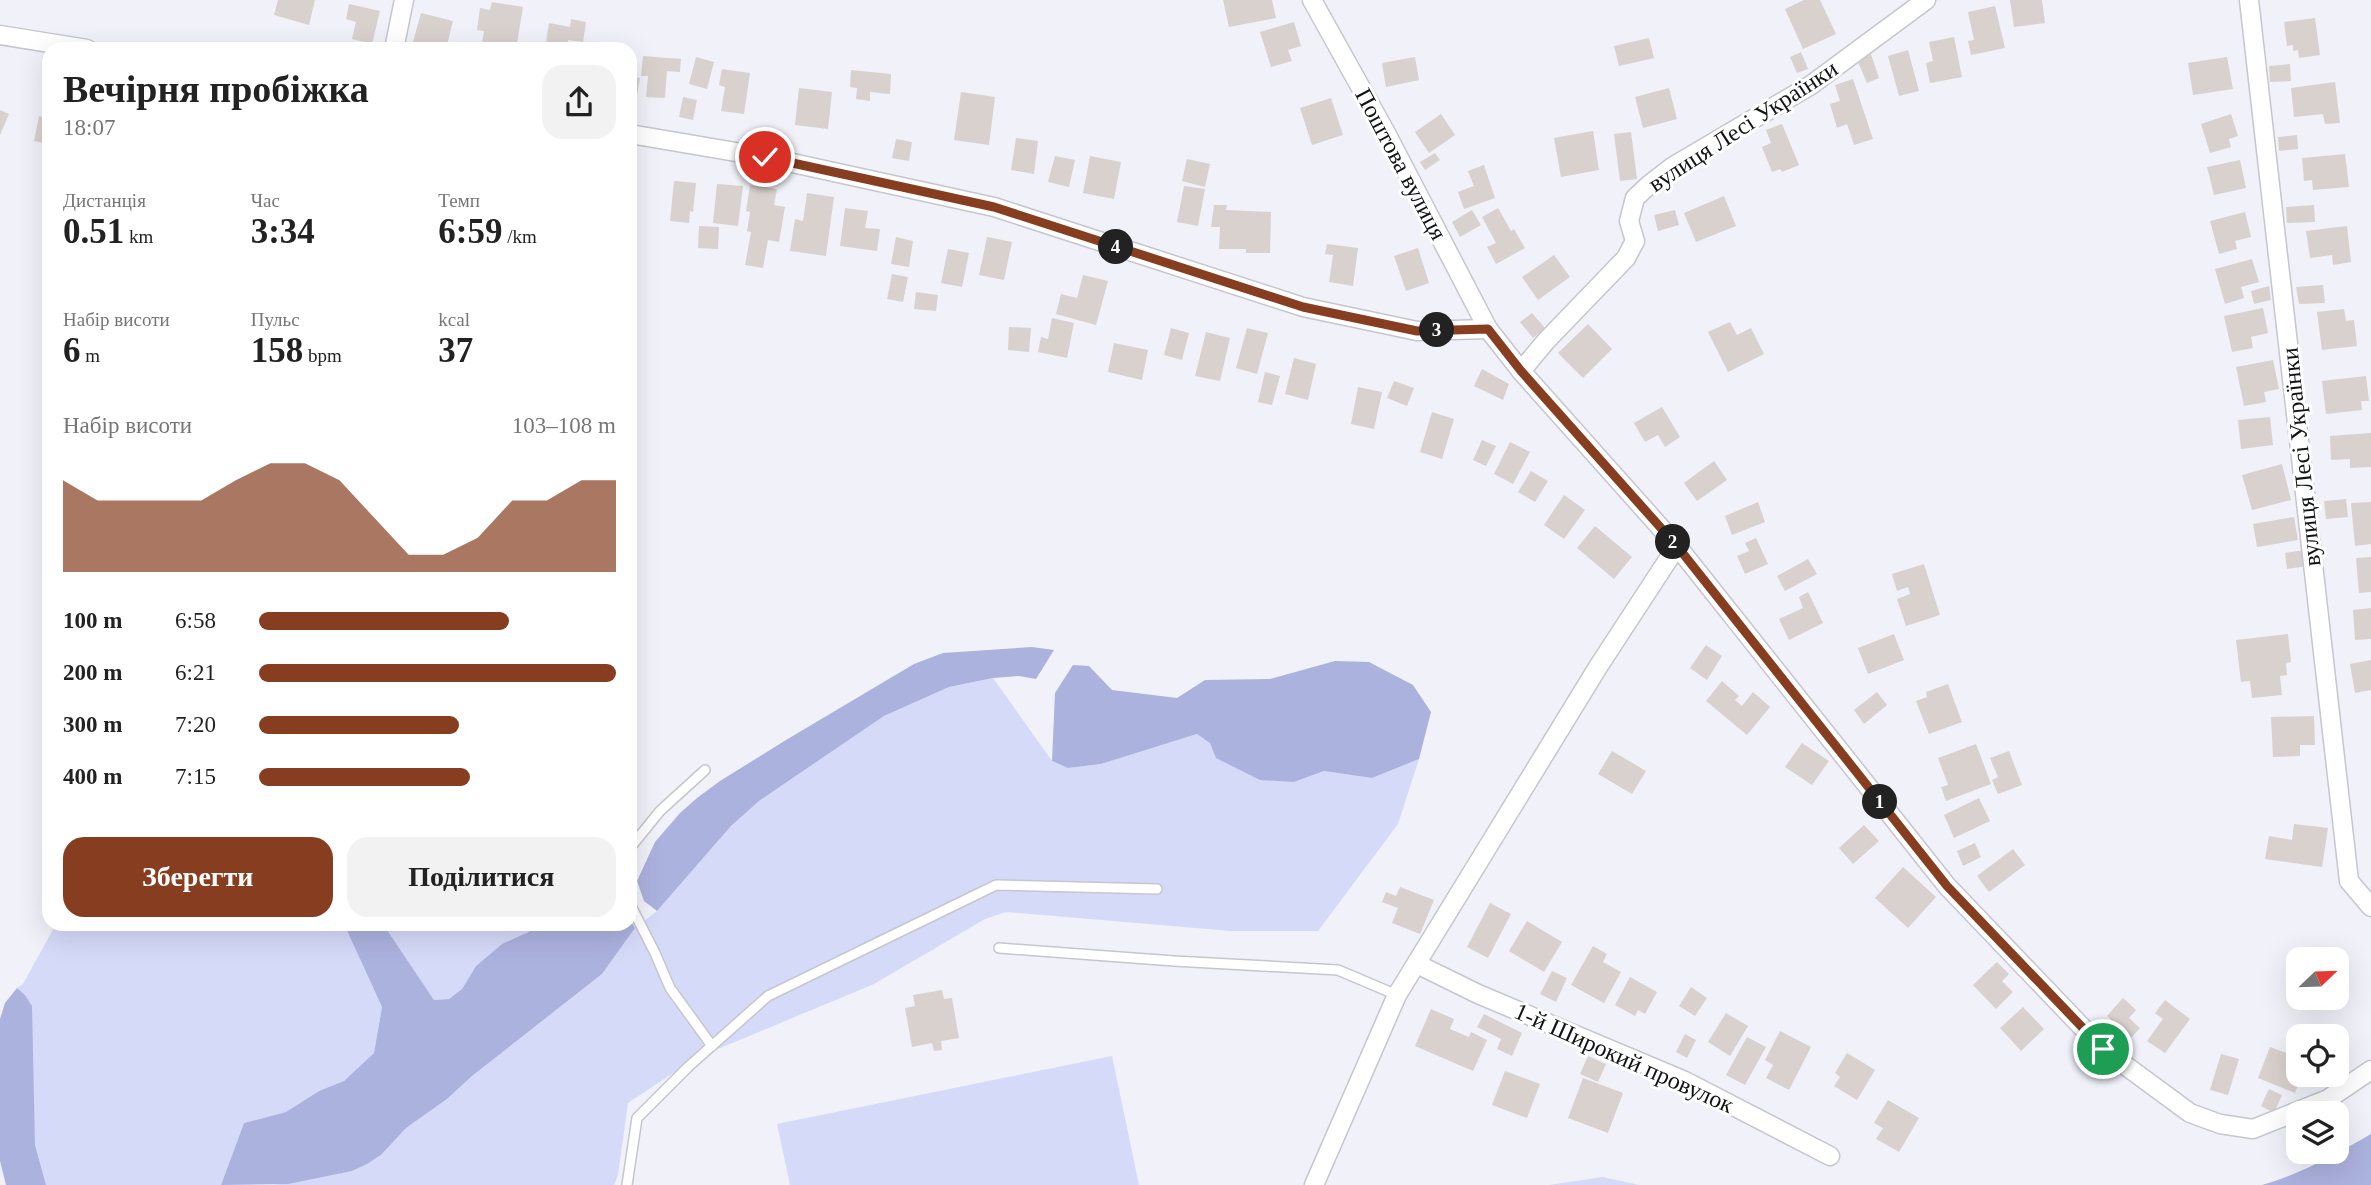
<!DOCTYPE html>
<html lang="uk">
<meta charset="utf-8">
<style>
body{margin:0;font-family:Georgia,serif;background:#f2f2f2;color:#222;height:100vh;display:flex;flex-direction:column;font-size:26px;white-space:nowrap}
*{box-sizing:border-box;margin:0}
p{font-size:23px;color:#767676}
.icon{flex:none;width:38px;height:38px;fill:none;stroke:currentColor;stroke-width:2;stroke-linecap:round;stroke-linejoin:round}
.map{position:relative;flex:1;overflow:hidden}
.drawer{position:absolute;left:42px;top:42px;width:595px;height:889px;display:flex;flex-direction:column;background:#fff;border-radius:21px;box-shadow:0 7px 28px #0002}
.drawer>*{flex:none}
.needle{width:46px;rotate:67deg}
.tools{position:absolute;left:2286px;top:947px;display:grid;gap:14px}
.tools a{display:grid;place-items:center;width:63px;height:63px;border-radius:14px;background:#fff;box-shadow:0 7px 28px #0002;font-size:35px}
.pin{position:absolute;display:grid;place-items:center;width:60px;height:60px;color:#fff;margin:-30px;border:4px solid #fff;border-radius:50%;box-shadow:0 2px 7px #0007}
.km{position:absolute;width:35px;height:35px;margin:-18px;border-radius:50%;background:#222;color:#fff;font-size:19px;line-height:35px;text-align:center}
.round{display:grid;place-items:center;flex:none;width:74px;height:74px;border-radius:21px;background:#f2f2f2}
.headline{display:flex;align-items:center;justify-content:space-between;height:119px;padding:0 21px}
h1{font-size:38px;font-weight:800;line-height:52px}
.metrics{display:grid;grid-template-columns:repeat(3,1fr);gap:10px;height:119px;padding:7px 21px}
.metrics div{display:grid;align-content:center}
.metrics b{font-size:35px;font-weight:800}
.metrics small{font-size:19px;font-weight:400}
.metrics p{font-size:19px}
.chart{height:196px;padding:14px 21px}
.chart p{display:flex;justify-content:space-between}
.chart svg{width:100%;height:126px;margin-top:7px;fill:#873e20;opacity:.7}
.action{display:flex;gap:14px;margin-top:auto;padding:14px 21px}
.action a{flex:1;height:80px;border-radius:21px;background:#873e20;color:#fff;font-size:28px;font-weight:800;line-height:80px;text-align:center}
.action a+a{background:#f2f2f2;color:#222}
ul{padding:0 21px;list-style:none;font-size:23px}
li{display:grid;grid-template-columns:112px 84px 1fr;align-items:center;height:52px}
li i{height:18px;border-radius:9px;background:#873e20}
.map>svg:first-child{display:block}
.green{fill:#d5daf9}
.water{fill:#acb2de}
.building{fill:#d9d1ce}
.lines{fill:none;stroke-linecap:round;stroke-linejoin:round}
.lane-casing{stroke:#c5c6ce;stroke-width:12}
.street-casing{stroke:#c5c6ce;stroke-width:21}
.lane{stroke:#fff;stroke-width:9}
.street{stroke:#fff;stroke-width:18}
.route-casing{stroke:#fff;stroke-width:14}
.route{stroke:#873e20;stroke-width:9}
.labels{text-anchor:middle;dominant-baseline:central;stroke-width:6;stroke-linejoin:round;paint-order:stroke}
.street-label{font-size:24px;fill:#121315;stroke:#fff}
</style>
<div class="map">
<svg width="2371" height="1185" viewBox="0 0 2371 1185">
<rect width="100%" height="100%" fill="#f0f1f9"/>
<g class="green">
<path d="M993 678 1052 761 1068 768 1101 764 1197 734 1210 742 1294 782 1324 771 1372 778 1419 759 1398 824 1318 931H1231L1006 912 985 919 874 984 694 1059 628 1103 618 1175 614 1185H274L352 1171 367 1164 381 1155 406 1128 447 1099 472 1076 602 974 635 928 657 911 731 826 759 801 884 716 949 687Z"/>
<path d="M56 924H344L382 1007 374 1053 344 1081 319 1091 286 1112 244 1123 221 1185H46L35 1145 25 995 17 988 23 984Z"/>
<path d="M383 924H536L537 928 502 944 476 966 462 989 449 999 434 1000Z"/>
<path d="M1112 1056 1139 1185H790L777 1124Z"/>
<path d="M1603 1177 1639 1185H1549Z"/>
</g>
<g class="water">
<path d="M1032 647 1054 650 1036 679 1019 676 993 678 949 687 884 716 759 801 731 826 657 911 644 901 637 881 655 842 680 813 697 798 720 781 786 740 914 664 943 653Z"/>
<path d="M1335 661 1369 662 1413 685 1431 712 1419 759 1372 778 1324 771 1294 782 1260 780 1216 758 1210 743 1197 734 1101 764 1068 768 1052 761 1055 693 1073 665 1089 666 1112 690 1177 698 1205 680 1270 679Z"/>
<path d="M630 919 635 928 602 974 472 1076 447 1099 406 1128 381 1155 367 1164 352 1171 288 1184 221 1185 244 1123 286 1112 319 1091 344 1081 374 1053 382 1007 344 924H383L434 1000 449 999 462 989 476 966 502 944 546 924H630Z"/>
<path d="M17 988 25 995 32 1006 35 1145 46 1185H6L0 1161V1019L5 1003Z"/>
<path d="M2371 1134V1185H2262C2301 1174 2336 1154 2371 1134Z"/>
</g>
<g class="building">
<path d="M278 0H315L309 25 274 15Z"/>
<path d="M1223 0H1272L1276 18 1229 27Z"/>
<path d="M1804 0H1820L1836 34 1803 49 1785 9Z"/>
<path d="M2010 0H2042L2045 23 2014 27Z"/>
<path d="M492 2 523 7 516 49 482 44 484 31 477 30 480 8 490 10Z"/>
<path d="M349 4 380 11 372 44 352 39 356 22 346 19Z"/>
<path d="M1995 6 2005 48 1971 55 1968 41 1974 40 1968 12Z"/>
<path d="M421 13 453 21 446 49H411Z"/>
<path d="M2315 18 2320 55 2299 58 2298 50 2293 51V45L2287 46 2284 22Z"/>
<path d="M571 19 586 22 583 42 568 40 567 49H545L549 23 570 27Z"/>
<path d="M1294 22 1301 46 1288 50 1292 61 1271 67 1260 32Z"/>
<path d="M1954 37 1962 77 1930 83 1926 63 1933 61 1929 42Z"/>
<path d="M1649 38 1654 58 1619 66 1614 46Z"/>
<path d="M1908 50 1919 91 1899 96 1888 56Z"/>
<path d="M1801 52 1808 69 1797 73 1790 57Z"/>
<path d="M1871 54 1879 78 1867 83 1858 62Z"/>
<path d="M643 56 681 59 680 72 667 71 665 98 646 97 648 76H641Z"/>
<path d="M696 57 714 62 707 89 689 84Z"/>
<path d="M1415 57 1419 80 1386 87 1382 63Z"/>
<path d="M2227 57 2233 89 2193 95 2188 63Z"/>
<path d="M2290 64 2291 81 2270 82 2269 66Z"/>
<path d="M722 69 750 73 744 114 721 111 725 87 719 85Z"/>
<path d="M851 70 891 74 890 94 870 92V101L856 99 857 88 850 87Z"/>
<path d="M630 76 640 78 636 102 630 101Z"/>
<path d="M1853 79 1873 139 1854 145 1847 124 1837 128 1830 104 1840 101 1835 85Z"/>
<path d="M2335 82 2340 123 2325 124 2323 114 2294 117 2291 88Z"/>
<path d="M799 88 832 92 828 129 795 125Z"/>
<path d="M1669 88 1677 119 1643 128 1635 97Z"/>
<path d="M961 92 995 97 989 145 954 140Z"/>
<path d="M683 97 697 100 693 120 679 117Z"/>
<path d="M1331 98 1343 135 1312 145 1300 108Z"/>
<path d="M0 110 9 114 0 135Z"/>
<path d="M1441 114 1455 135 1429 153 1415 132Z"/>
<path d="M2231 114 2238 136 2229 139 2231 147 2210 153 2201 124Z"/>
<path d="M39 116 49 118V144L34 141Z"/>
<path d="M1782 124 1799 165 1782 172 1780 169 1772 172 1762 147 1771 143 1766 130Z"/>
<path d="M1593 131 1599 170 1561 177 1554 138Z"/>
<path d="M1631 132 1637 179 1620 181 1614 134Z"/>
<path d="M2297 135 2298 149 2279 151 2278 137Z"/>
<path d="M1016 138 1038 141 1034 174 1011 170Z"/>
<path d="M896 139 912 142 909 161 892 158Z"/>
<path d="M1435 153 1440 160 1425 170 1420 162Z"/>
<path d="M2345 154 2349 187 2313 190 2312 180 2304 181 2302 158Z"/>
<path d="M1055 156 1075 160 1069 187 1048 182Z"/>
<path d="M1090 156 1121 162 1114 199 1083 193Z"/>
<path d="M1187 159 1210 164 1205 187 1182 181Z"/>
<path d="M2240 160 2246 188 2214 195 2207 167Z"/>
<path d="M1484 165 1495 198 1464 209 1458 192 1474 186 1468 171Z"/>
<path d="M674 181 696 183 693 212 690 211 689 223 670 221Z"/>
<path d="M717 184 743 186 738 226 713 223Z"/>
<path d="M750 185 777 189 774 205 785 207 779 242 768 240 763 268 745 265 751 232 747 231 750 212 746 211Z"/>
<path d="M1184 186 1205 189 1198 226 1177 222Z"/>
<path d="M807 193 834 197 826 256 790 251 795 219 803 221Z"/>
<path d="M1724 196 1736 226 1696 242 1684 213Z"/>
<path d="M1214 205H1227L1226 210 1271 212 1270 253H1246V249H1219L1220 227H1211Z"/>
<path d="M2314 205 2315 222 2287 223 2286 207Z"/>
<path d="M845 208 868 211 865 228 880 229 877 251 840 246Z"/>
<path d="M1498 208 1511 231 1514 229 1525 248 1496 264 1487 247 1496 243 1482 217Z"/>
<path d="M1472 210 1481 225 1460 237 1452 222Z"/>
<path d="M1675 210 1679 225 1658 231 1654 215Z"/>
<path d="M2245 212 2251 237 2235 241 2237 249 2219 254 2210 221Z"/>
<path d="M699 226 719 227 718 249 698 248Z"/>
<path d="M2347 226 2351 262 2333 265 2332 255 2310 258 2306 231Z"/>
<path d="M896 237 913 241 909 267 891 264Z"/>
<path d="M987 237 1012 242 1004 280 979 275Z"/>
<path d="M1327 244 1358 248 1353 286 1329 282 1333 255 1325 254Z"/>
<path d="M1418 248 1429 283 1406 291 1394 256Z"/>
<path d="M948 249 969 253 962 287 941 283Z"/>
<path d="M1554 255 1570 277 1538 300 1522 277Z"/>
<path d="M2252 259 2259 282 2241 287 2244 298 2225 304 2215 269Z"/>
<path d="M892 274 908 277 903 302 887 299Z"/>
<path d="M1083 275 1108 281 1096 325 1056 314 1061 294 1077 298Z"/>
<path d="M2323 285 2325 303 2299 304 2296 287Z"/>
<path d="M2269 286 2271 300 2254 304 2251 291Z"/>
<path d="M916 292 938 295 936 311 914 309Z"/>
<path d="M2263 308 2268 333 2251 337 2253 348 2232 352 2224 316Z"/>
<path d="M2344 309 2346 321 2354 320 2357 346 2322 350 2317 312Z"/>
<path d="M1532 313 1545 328 1533 338 1520 322Z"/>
<path d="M1052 318 1074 323 1067 358 1038 352 1041 337 1048 339Z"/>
<path d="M1730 322 1737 335 1751 328 1764 354 1728 372 1708 332Z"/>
<path d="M1588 324 1612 349 1583 378 1558 353Z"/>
<path d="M1009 327 1031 328 1029 352 1008 350Z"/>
<path d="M1171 328 1189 333 1182 360 1164 355Z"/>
<path d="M1247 328 1268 333 1257 374 1236 368Z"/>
<path d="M1206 332 1230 338 1220 381 1195 376Z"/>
<path d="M1114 343 1148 350 1142 380 1108 372Z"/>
<path d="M1294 358 1316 364 1308 400 1285 394Z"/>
<path d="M2273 360 2279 389 2264 392 2266 402 2244 406 2236 367Z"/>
<path d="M1482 369 1509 384 1503 400 1474 386Z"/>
<path d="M1265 372 1280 376 1272 405 1258 402Z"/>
<path d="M2366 376 2369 401H2361L2362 410 2326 414 2322 381Z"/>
<path d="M1394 381 1414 388 1407 406 1387 398Z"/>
<path d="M1358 387 1382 392 1374 429 1351 424Z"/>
<path d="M1662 407 1680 437 1665 447 1658 435 1645 442 1634 423Z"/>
<path d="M1432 412 1454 419 1442 459 1420 452Z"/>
<path d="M2270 417 2273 445 2241 449 2238 420Z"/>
<path d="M2371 433V467L2350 468V459L2331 460 2330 436Z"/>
<path d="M1482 440 1496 446 1486 466 1473 460Z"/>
<path d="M1510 442 1530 452 1513 484 1494 474Z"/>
<path d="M1714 461 1727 480 1697 501 1684 483Z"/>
<path d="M2282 464 2291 500 2252 510 2242 475Z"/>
<path d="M1531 471 1548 481 1535 502 1518 492Z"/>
<path d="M1564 495 1585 510 1564 539 1544 525Z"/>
<path d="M2346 499 2348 517 2326 519 2324 501Z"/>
<path d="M1758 502 1765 522 1732 535 1725 516Z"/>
<path d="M2371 502V544L2355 546 2351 503Z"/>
<path d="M2294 517 2298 540 2257 547 2253 524Z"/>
<path d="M1595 526 1632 557 1614 579 1577 548Z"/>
<path d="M1756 538 1768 564 1745 574 1737 556 1749 551 1745 543Z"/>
<path d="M2305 550 2307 566 2287 569 2285 553Z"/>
<path d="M2371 557V592L2359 593 2356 558Z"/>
<path d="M1808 559 1817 574 1785 591 1777 576Z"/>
<path d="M1924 564 1940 615 1906 626 1897 599 1910 594 1908 587 1897 591 1892 574Z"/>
<path d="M1808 592 1823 623 1789 640 1779 619 1803 608 1799 597Z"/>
<path d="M2371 608V639L2355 640 2353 610Z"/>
<path d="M1894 634 1904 660 1868 674 1858 648Z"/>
<path d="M2288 634 2291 662 2286 663 2287 675 2280 676 2282 695 2252 698 2250 681 2241 682 2236 640Z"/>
<path d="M1706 645 1722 656 1707 680 1690 668Z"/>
<path d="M2371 660V690L2355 693 2350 664Z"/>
<path d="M1722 681 1739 696 1735 700 1742 706 1753 692 1770 707 1747 735 1706 701Z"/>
<path d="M1948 684 1962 722 1929 734 1916 701 1927 697 1926 692Z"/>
<path d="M1877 692 1887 705 1864 724 1854 710Z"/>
<path d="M2314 716 2315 745H2300V756L2273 757 2271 717Z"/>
<path d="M1802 743 1829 761 1812 785 1785 767Z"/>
<path d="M1976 744 1991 784 1946 801 1941 787 1948 785 1938 758Z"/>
<path d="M1612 751 1646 771 1632 794 1598 774Z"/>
<path d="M2009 751 2022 785 1998 794 1992 780 1998 777 1990 758Z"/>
<path d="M1979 798 1990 821 1954 838 1944 815Z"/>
<path d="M2294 824 2328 828 2322 867 2265 859 2269 836 2292 840Z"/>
<path d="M1864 825 1879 841 1853 864 1839 848Z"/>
<path d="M1975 843 1981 857 1963 866 1957 851Z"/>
<path d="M2013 849 2025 865 1989 892 1977 876Z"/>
<path d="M1903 867 1936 897 1908 928 1875 898Z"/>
<path d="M1400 887 1434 900 1420 934 1392 923 1398 908 1382 902 1386 892 1396 896Z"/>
<path d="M1490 903 1511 914 1488 958 1467 947Z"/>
<path d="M1527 921 1562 942 1544 972 1509 951Z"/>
<path d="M1593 946 1607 954 1603 962 1621 972 1604 1003 1571 985Z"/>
<path d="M1997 962 2009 974 2002 981 2013 992 1996 1009 1973 985Z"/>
<path d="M1552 971 1567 978 1556 1002 1540 994Z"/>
<path d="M1630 977 1657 992 1645 1014 1638 1010 1635 1016 1615 1005Z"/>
<path d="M1691 987 1707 998 1695 1016 1679 1006Z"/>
<path d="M942 990 944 999 952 998 959 1038 941 1041 942 1050 934 1051 932 1043 912 1047 905 1008 915 1006 913 995Z"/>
<path d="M2123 998 2136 1010 2129 1018 2140 1028 2131 1038 2107 1016Z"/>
<path d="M2165 1000 2190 1019 2165 1053 2147 1041 2163 1019 2155 1013Z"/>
<path d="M2023 1007 2044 1029 2021 1051 2000 1028Z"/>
<path d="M1431 1009 1454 1019 1450 1029 1469 1037 1471 1032 1487 1040 1473 1071 1415 1046Z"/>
<path d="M1726 1013 1748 1026 1730 1056 1708 1042Z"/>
<path d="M1484 1014 1522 1033 1512 1056 1497 1049 1501 1039 1477 1027Z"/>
<path d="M1780 1031 1811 1047 1789 1090 1766 1078 1773 1065 1765 1060Z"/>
<path d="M1685 1034 1696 1040 1687 1058 1676 1052Z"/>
<path d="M1747 1037 1766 1047 1745 1085 1726 1075Z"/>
<path d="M2270 1047 2298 1057V1074H2302L2295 1093 2258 1078Z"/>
<path d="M1847 1053 1875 1070 1857 1100 1834 1086 1840 1077 1835 1073Z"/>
<path d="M2221 1054 2239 1059 2228 1095 2210 1090Z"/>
<path d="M1588 1056 1606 1064 1598 1082 1580 1074Z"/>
<path d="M1505 1071 1540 1084 1527 1118 1492 1105Z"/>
<path d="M1583 1078 1623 1093 1608 1133 1568 1118Z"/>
<path d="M2269 1089 2282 1095 2274 1113 2261 1106Z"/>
<path d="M1888 1100 1919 1118 1899 1152 1876 1139 1883 1128 1874 1123Z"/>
</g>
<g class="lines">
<defs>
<g id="lane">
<path d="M630 848 660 811 705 770"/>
<path d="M630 904 655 953 670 988 712 1046"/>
<path d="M999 948 1174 961 1338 970 1397 995"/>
<path d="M627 1185 637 1118 688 1067 768 996 996 885 1157 889"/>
</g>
<g id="street">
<path d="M1312 0 1386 133 1488 329 1521 371 1677 546 1947 886 2103 1049 2190 1113 2220 1124 2253 1129 2328 1099 2371 1070"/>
<path d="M2249 0 2349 881 2371 907"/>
<path d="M0 35 87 49"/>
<path d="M394 49 404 0"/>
<path d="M630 134 765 157 994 207 1303 307 1417 331 1488 329"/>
<path d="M1521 371 1546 341 1626 258 1635 241 1629 221 1635 198 1650 184 1672 167 1811 85 1926 0"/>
<path d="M1417 964 1478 994 1685 1081 1830 1156"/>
<path d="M1314 1185 1397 995 1598 667 1677 546"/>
</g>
</defs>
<use href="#lane" class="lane-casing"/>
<use href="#street" class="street-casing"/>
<use href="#lane" class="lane"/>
<use href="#street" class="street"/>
</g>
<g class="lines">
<defs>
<path id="route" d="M765 157 994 207 1303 307 1417 331 1488 329 1521 371 1677 546 1947 886 2103 1049"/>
</defs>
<use href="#route" class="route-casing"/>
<use href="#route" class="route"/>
</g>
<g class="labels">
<g class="street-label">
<text transform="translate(1743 126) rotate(-33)">вулиця Лесі Українки</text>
<text transform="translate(1401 164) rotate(62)">Поштова вулиця</text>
<text transform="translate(2301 457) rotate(-96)">вулиця Лесі Українки</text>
<text transform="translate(1624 1058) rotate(24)">1-й Широкий провулок</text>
</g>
</g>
</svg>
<div class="tools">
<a><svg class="needle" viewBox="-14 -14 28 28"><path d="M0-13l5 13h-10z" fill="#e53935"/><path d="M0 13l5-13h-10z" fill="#767676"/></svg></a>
<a><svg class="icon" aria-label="locate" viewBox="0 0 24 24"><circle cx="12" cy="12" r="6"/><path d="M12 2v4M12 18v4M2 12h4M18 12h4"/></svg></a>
<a><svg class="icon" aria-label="layers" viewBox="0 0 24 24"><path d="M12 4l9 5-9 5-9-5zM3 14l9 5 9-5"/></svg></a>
</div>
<div class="pin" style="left:2103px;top:1049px;background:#1e9e55"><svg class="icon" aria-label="arrive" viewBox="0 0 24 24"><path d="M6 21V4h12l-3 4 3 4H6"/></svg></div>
<div class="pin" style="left:765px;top:157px;background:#d93025"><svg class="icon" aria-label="check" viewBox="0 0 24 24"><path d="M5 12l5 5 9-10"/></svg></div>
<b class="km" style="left:1880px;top:802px">1</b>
<b class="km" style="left:1673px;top:542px">2</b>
<b class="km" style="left:1437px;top:330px">3</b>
<b class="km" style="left:1116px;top:247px">4</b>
<section class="drawer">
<div class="headline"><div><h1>Вечірня пробіжка</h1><p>18:07</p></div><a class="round"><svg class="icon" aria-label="share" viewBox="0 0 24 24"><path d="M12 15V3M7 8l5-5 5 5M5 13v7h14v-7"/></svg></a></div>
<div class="metrics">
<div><p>Дистанція</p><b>0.51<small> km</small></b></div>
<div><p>Час</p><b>3:34</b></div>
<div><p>Темп</p><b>6:59<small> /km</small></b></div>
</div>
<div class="metrics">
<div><p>Набір висоти</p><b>6<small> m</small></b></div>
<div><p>Пульс</p><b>158<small> bpm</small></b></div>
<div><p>kcal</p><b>37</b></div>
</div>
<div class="chart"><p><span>Набір висоти</span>103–108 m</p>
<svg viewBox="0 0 160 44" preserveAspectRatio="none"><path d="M0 44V12L10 19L20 19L30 19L40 19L50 12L60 6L70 6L80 12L90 25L100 38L110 38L120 32L130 19L140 19L150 12L160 12V44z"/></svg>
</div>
<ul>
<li><b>100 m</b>6:58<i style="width:70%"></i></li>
<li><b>200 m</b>6:21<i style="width:100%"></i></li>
<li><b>300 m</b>7:20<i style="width:56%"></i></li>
<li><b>400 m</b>7:15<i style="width:59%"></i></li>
</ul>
<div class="action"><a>Зберегти</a><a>Поділитися</a></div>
</section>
</div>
